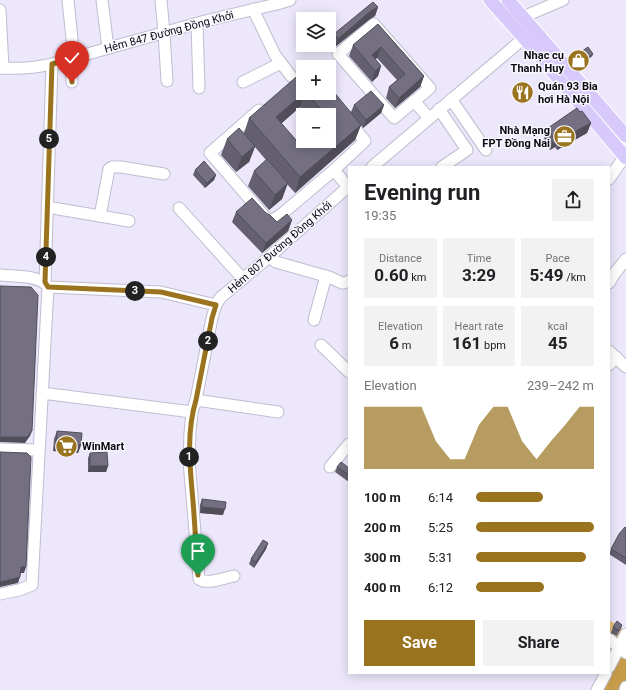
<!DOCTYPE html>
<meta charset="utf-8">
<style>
body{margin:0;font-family:Roboto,sans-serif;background:#f2f2f2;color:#202124;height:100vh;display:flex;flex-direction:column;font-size:15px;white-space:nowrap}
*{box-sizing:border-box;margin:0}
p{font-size:13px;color:#757577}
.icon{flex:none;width:22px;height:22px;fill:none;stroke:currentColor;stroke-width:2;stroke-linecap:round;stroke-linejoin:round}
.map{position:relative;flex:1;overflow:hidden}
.details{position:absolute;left:348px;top:166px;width:262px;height:508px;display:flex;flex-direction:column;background:#fff;border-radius:0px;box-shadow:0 2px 10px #0003}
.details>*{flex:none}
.fabs{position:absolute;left:296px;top:12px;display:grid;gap:8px}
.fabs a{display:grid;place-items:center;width:40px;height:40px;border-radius:0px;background:#fff;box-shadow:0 2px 10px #0003;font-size:20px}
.pin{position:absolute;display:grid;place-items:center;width:34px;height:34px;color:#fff;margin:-41px -17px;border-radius:50% 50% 50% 0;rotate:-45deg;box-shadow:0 0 4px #0007}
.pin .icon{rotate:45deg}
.km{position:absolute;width:20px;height:20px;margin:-10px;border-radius:50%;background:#222;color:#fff;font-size:11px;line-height:20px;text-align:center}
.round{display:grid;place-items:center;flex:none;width:42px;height:42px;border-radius:0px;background:#f2f2f2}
.overview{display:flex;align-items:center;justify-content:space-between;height:68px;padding:0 16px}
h1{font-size:22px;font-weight:700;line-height:30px}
.metrics{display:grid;grid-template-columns:repeat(3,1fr);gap:6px;height:68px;padding:4px 16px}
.metrics div{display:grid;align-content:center;border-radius:0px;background:#f2f2f2;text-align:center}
.metrics b{font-size:17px;font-weight:700}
.metrics small{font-size:11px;font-weight:400}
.metrics p{font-size:11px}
.chart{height:112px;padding:8px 16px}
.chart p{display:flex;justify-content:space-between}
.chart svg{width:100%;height:72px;margin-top:4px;fill:#9a731f;opacity:.7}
.button{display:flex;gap:8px;margin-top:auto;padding:8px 16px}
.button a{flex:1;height:46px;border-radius:0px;background:#9a731f;color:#fff;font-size:16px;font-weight:700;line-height:46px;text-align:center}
.button a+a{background:#f2f2f2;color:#202124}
ul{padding:0 16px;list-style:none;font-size:13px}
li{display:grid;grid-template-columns:64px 48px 1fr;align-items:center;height:30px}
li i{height:10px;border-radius:5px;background:#9a731f}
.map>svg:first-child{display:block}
.green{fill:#e6c07a}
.water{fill:#c69c4b}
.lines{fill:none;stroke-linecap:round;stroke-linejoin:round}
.minor-casing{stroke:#c1bdd0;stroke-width:13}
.major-casing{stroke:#fff;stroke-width:15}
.minor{stroke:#fff;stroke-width:11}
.major{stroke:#d7cafb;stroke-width:13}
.wall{fill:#64606f;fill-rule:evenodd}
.shaded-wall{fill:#514e5a}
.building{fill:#747081;stroke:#514e5a}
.route-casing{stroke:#fff;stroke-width:8}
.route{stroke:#9a731f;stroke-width:5}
.labels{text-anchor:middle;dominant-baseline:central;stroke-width:3;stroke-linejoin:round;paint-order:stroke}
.street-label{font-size:11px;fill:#0c0a11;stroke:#f8f7ff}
.poi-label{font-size:11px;font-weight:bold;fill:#0c0a11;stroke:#f8f7ff;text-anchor:end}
</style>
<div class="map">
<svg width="626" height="690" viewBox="0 0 626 690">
<rect width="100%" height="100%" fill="#ece7fb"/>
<path class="green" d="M609 620 625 630 609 661Z"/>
<path class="water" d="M626 640V681L621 690H600Z"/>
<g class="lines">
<defs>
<g id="minor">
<path d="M68 0 74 58"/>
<path d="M102 0 108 48"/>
<path d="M161 0 164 33 167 81"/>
<path d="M253 9 275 55 291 76"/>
<path d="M0 10 3 68"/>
<path d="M523 17 563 0"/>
<path d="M197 24 199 88"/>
<path d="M374 24 430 88 394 118 338 54Z"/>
<path d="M70 59 72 82"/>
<path d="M0 68C17 69 35 68 52 64L205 21 268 6 277 4 290 0"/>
<path d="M243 82 281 63"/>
<path d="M451 99 486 150"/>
<path d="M414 101 429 118"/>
<path d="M439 109 467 150 442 167"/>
<path d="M259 110 210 153 267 219C274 221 277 217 283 213L334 170 365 141 349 121"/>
<path d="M372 167 524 38"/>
<path d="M334 170 348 187"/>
<path d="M609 179 625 156"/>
<path d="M47 207 129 221"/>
<path d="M179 208 243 279"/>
<path d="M100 216 109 169 112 167H121L164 174"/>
<path d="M269 257 276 262 329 277 342 283H344L349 281"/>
<path d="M0 275C13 276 41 275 48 287"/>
<path d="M45 283 52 64"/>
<path d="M609 283 615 273 626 259"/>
<path d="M48 287 161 292 216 305 220 298 269 257 349 186"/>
<path d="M216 305 212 318 196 400 192 412 190 433 189 461 199 579C206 585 225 578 234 576"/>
<path d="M314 320 326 276"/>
<path d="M321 345 349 372"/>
<path d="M609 351 626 367"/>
<path d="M609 365 616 357"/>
<path d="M42 393 192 412"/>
<path d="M196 400 278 412"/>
<path d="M0 449 39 450"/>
<path d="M330 467 349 444"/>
<path d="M0 594 19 590 32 585 48 287"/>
<path d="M609 639 626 653"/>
<path d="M609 667 626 634"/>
<path d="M597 690 606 673"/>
<path d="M625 690 626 687"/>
</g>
<g id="major">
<path d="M490 0 524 38 626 158"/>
<path d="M508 0 626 136"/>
</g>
</defs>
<use href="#minor" class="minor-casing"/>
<use href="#major" class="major-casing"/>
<use href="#minor" class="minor"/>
<use href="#major" class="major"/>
</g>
<g class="wall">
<path d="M378 7 375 16 370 19 335 47 331 43 334 34Z"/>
<path d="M378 24 424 76 420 87 395 108 386 98 389 87 397 80 377 58 375 59 381 66 378 76 372 82 349 56 353 45Z"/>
<path d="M593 54 592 56 580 66 574 59 575 56Z"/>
<path d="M303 93H329L351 112 354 105H384L381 113 363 128 361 125 355 140 295 193 287 184 282 199 269 210 248 186 254 171 266 160 255 147 249 162 236 172 221 155 227 139 244 133 249 118ZM300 107 307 115H329V141H304L302 147 281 124Z"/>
<path d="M580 112 591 123 587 133 557 150 555 147 550 150 544 139 548 128Z"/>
<path d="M195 170 216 175 214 180 205 188 193 175Z"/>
<path d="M236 212 277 222 292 220 288 231 262 253 232 222Z"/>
<path d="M57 431 81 445 78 453 53 451 54 439Z"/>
<path d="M90 453 108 466 106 472H88V458Z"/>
<path d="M337 467 349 468V482L335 472Z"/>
<path d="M202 499 223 515 200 513V505Z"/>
<path d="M626 528V565L609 554 611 549Z"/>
<path d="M268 543 266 549 254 568 249 564 251 559Z"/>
<path d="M622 625 617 636 611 633 613 627Z"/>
</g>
<g class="shaded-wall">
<path d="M378 7 375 16 370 19 335 47 338 39 372 10Z"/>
<path d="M381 47 377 58 369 64 372 55Z"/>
<path d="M593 54 592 56 580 66 581 63Z"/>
<path d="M381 66 378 76 372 82 375 71Z"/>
<path d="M424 76 420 87 395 108 399 98Z"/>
<path d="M304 93H305L300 107 270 133 276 117Z"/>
<path d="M384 105 381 113 363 128 366 120Z"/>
<path d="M591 123 587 133 557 150 561 139Z"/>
<path d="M361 125 355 140 295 193 300 177Z"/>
<path d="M559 137 555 147 550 150 554 139Z"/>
<path d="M255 146 249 162 236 172 242 157Z"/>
<path d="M216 175 214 180 205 188 207 183Z"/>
<path d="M288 183 282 199 269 210 275 195Z"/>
<path d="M292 220 288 231 262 253 266 243Z"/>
<path d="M32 431 30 436 25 443 0 442V437Z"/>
<path d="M56 443 81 445 78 453 53 451Z"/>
<path d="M90 466H108L106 472H88Z"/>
<path d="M202 507 225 509 223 515 200 513Z"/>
<path d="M268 543 266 549 254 568 256 562Z"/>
<path d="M21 567H26L24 573H19Z"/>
<path d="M20 577 18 583 0 587V582Z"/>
</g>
<g class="building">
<path d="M373 2 378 7 372 10 338 39 334 34Z"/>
<path d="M378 24 424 76 399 98 389 87 405 74 381 47 372 55 381 66 375 71 353 45Z"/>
<path d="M588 47 593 54 581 63 575 56Z"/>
<path d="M313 63 317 67H308Z"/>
<path d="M303 71V93H304L276 117 302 147 309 141H329V124L332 121 329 118V115H326L307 93H329V86L361 125 300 177 249 118Z"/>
<path d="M371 91 384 105 366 120 354 105Z"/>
<path d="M577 108 580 112 582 111 591 123 561 139 559 137 554 139 548 128Z"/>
<path d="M239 128 255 146 242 157 227 139Z"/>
<path d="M267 159 288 183 275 195 254 171Z"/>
<path d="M204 161 216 175 207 183 195 170Z"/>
<path d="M252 198 266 213 270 215 277 222 287 214 292 220 266 243 236 212Z"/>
<path d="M0 286 31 287 38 295 32 431 27 437H0Z"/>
<path d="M57 431 82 433 81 445 56 443Z"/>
<path d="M0 452 27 453 31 457 26 567H21L20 577 0 582Z"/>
<path d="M107 452 108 466H90V453Z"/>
<path d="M341 462 349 468V475L337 467Z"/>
<path d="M202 499 226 502 225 509 202 507Z"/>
<path d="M625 527 626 528V558L611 549 619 534Z"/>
<path d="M263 540 268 543 256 562 251 559Z"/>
<path d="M617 621 622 625 619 631 613 627Z"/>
</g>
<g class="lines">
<defs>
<path id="route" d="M72 82 70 59 52 64 45 282 48 287 161 292 216 305 212 318 196 400C186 433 190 467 193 501 195 525 196 550 198 575"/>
</defs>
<use href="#route" class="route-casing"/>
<use href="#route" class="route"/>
</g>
<defs>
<symbol id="shop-disc" viewBox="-11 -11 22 22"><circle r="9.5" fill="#9a731f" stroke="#f8f7ff"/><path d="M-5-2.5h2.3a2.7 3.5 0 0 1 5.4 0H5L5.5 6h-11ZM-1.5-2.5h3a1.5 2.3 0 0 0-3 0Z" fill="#fff"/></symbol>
<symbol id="restaurant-disc" viewBox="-11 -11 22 22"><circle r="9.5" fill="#9a731f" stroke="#f8f7ff"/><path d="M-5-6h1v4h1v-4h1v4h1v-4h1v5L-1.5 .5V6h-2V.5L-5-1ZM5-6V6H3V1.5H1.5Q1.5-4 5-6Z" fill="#fff"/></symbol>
<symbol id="office-disc" viewBox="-11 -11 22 22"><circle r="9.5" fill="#9a731f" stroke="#f8f7ff"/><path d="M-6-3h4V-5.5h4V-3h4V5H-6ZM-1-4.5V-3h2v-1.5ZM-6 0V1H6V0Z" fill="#fff"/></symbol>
<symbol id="supermarket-disc" viewBox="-11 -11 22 22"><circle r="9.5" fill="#9a731f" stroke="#f8f7ff"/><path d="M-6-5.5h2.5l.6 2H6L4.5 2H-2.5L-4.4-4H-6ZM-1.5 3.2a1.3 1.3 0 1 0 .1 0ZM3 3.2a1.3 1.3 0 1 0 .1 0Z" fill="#fff"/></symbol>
</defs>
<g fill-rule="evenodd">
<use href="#shop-disc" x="566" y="48" width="25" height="25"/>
<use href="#restaurant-disc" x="510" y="80" width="25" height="25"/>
<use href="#office-disc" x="552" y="124" width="25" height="25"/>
<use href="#supermarket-disc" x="54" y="434" width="25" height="25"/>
</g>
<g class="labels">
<g class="street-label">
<text transform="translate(169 32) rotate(-15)">Hẻm 847 Đường Đồng Khởi</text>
<text transform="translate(280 247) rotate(-41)">Hẻm 807 Đường Đồng Khởi</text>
</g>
<g class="poi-label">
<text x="564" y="55">Nhạc cụ<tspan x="564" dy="13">Thanh Huy</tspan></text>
<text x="538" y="86" text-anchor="start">Quán 93 Bia<tspan x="538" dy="13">hơi Hà Nội</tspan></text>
<text x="550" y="130">Nhà Mạng<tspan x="550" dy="13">FPT Đồng Nai</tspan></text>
<text x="82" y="446" text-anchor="start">WinMart</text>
</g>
</g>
</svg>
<div class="fabs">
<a><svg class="icon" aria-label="layers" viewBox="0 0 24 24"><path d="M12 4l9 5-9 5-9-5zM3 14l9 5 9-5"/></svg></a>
<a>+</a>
<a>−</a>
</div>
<div class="pin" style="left:198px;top:575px;background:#1e9e55"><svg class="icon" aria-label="arrive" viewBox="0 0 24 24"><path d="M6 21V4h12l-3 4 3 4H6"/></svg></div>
<div class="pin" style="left:72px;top:82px;background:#d93025"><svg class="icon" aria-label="check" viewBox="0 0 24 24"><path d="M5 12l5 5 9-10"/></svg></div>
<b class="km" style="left:189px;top:457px">1</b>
<b class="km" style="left:208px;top:341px">2</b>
<b class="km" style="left:135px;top:291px">3</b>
<b class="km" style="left:46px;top:257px">4</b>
<b class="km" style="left:49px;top:139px">5</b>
<section class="details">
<div class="overview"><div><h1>Evening run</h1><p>19:35</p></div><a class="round"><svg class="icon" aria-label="share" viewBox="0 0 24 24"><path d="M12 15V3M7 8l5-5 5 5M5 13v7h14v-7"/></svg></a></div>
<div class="metrics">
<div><p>Distance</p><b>0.60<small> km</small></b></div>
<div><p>Time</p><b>3:29</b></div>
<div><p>Pace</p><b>5:49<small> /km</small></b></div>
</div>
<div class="metrics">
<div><p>Elevation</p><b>6<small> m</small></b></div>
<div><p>Heart rate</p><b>161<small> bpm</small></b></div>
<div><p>kcal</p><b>45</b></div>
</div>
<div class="chart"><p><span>Elevation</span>239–242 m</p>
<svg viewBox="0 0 160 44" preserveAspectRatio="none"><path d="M0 44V6L10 6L20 6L30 6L40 6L50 27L60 38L70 38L80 17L90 6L100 6L110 27L120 38L130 27L140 17L150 6L160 6V44z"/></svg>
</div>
<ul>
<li><b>100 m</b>6:14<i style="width:57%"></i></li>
<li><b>200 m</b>5:25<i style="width:100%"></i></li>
<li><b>300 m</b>5:31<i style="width:93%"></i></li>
<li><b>400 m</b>6:12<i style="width:58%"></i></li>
</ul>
<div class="button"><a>Save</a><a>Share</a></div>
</section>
</div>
